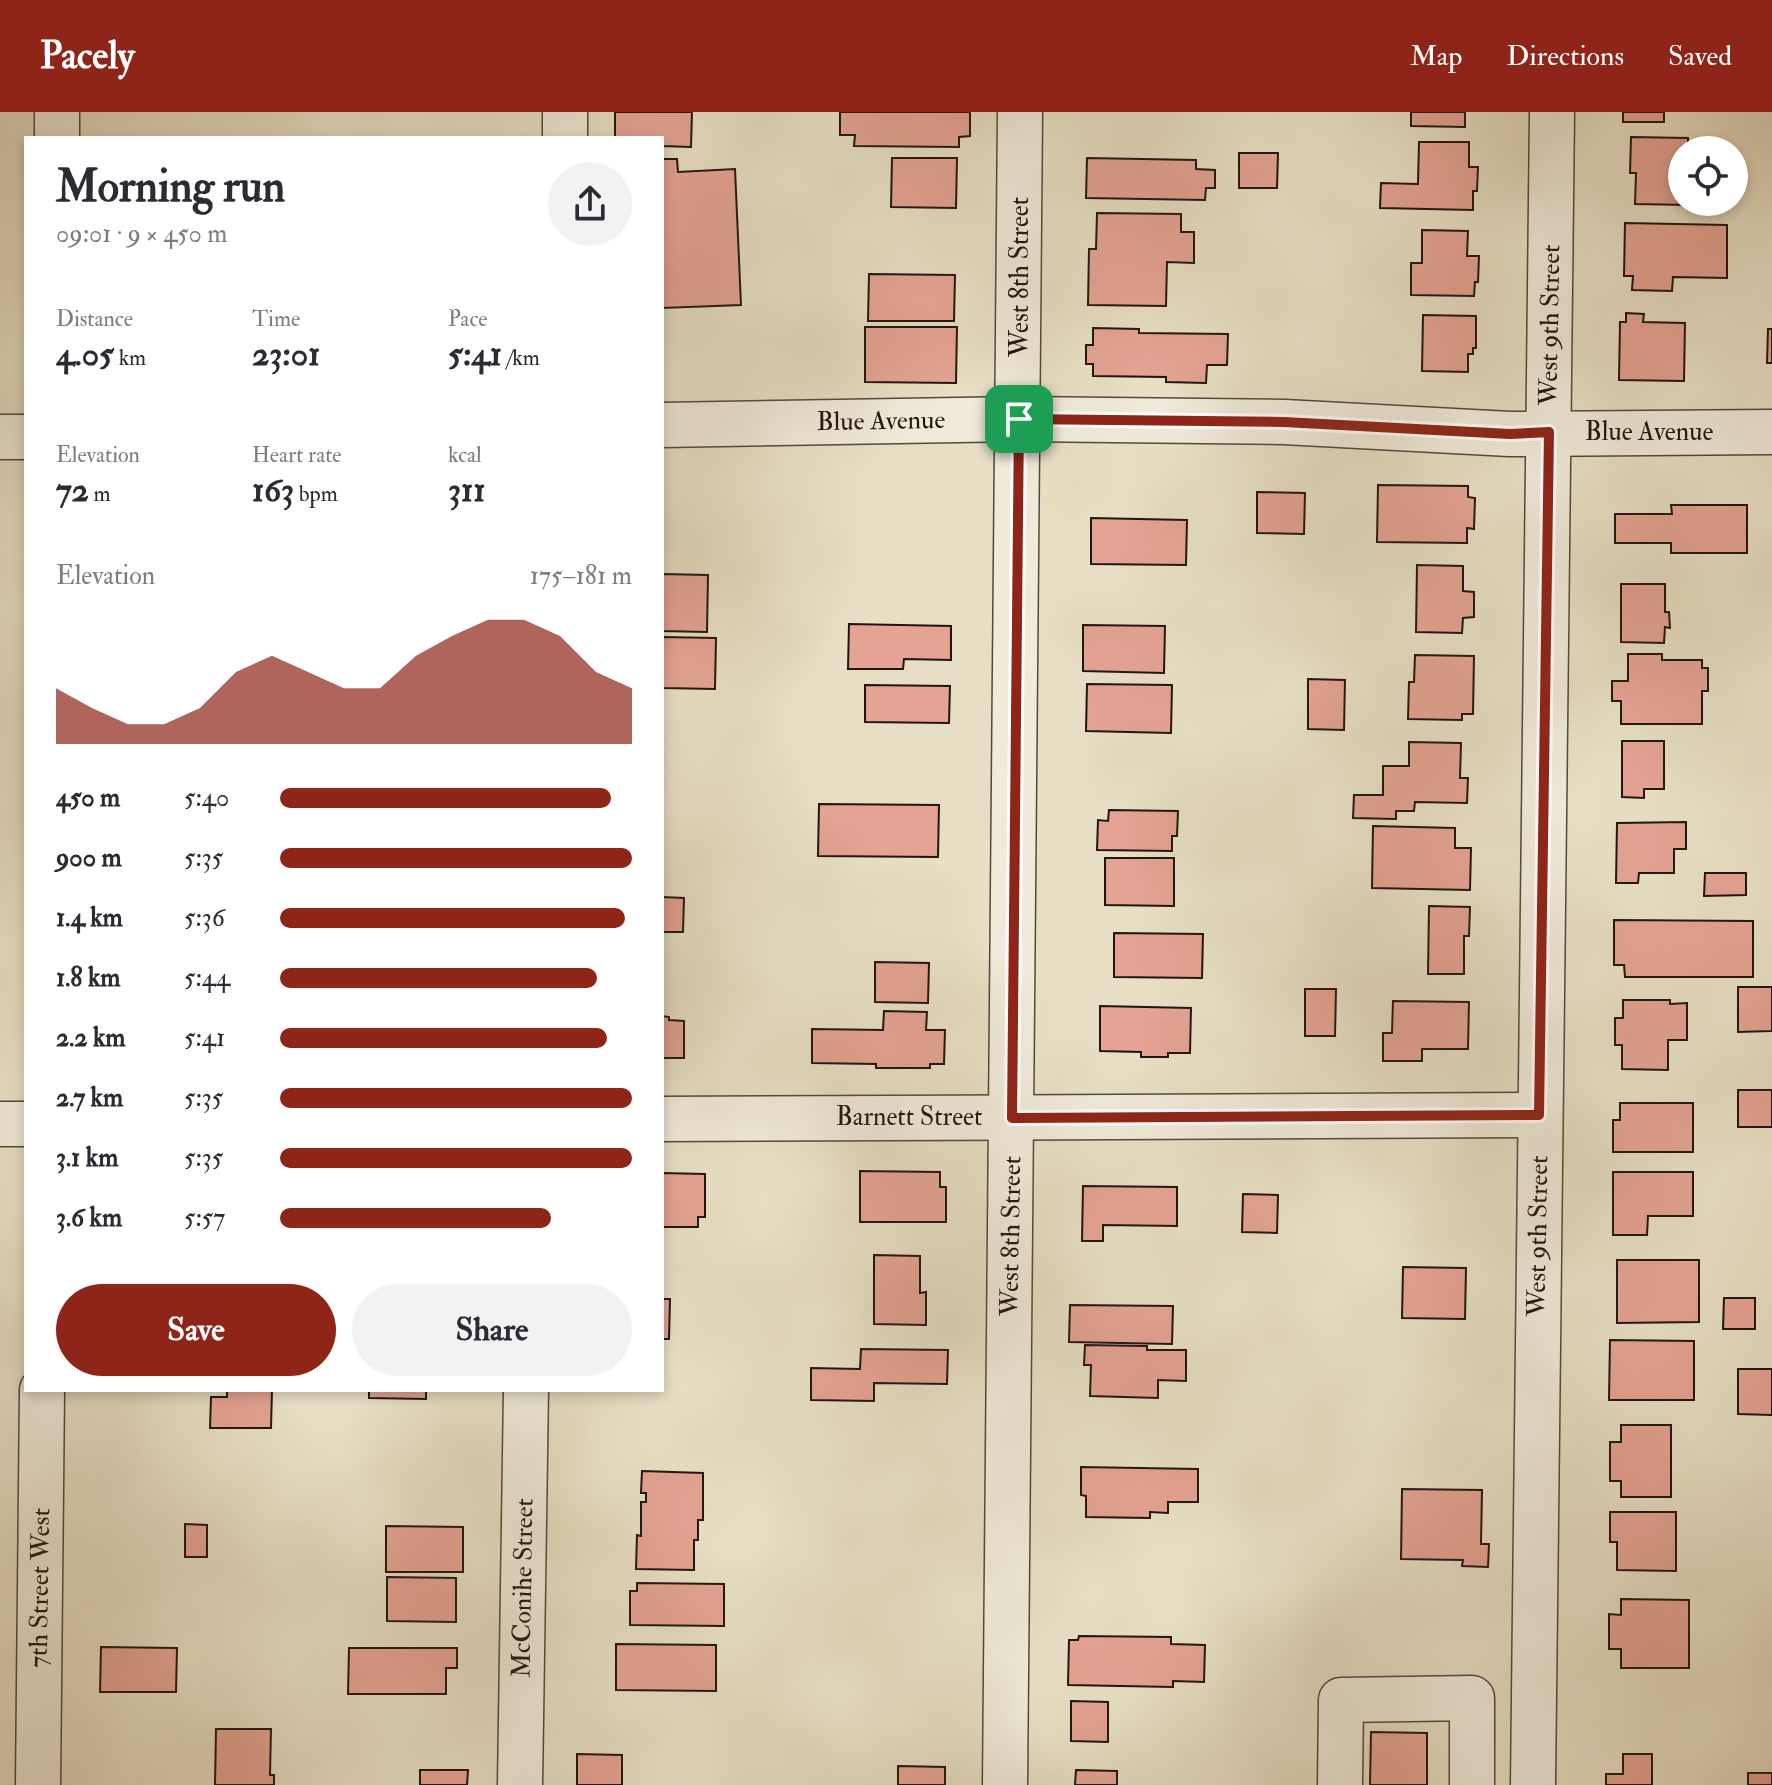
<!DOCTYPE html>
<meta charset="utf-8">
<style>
body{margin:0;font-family:"IM FELL Double Pica",serif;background:#f2f2f3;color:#2b2b33;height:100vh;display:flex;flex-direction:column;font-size:30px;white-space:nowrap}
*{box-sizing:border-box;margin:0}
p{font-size:26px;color:#7c7c81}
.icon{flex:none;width:44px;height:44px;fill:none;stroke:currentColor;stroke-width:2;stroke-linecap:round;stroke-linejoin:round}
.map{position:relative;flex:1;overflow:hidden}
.panel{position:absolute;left:24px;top:24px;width:640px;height:1256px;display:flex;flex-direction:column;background:#fff;border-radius:0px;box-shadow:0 4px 12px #0003}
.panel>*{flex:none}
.controls{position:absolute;left:1668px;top:24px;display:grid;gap:16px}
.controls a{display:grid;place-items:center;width:80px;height:80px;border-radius:50%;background:#fff;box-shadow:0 4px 12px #0003;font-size:40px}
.pin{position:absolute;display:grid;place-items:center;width:68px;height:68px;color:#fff;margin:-34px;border-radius:16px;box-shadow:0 4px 12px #0006}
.round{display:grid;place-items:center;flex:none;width:84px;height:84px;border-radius:42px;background:#f2f2f3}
.overview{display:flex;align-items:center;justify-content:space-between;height:136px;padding:0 32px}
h1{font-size:44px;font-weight:700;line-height:60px}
.stats{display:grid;grid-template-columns:repeat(3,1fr);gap:12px;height:136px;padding:8px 32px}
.stats div{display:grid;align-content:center}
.stats b{font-size:34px;font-weight:700}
.stats small{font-size:22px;font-weight:400}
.stats p{font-size:22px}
.chart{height:224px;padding:16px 32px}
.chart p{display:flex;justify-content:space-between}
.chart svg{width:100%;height:144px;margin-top:8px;fill:#8f2418;opacity:.7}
.primary-button{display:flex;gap:16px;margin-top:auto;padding:16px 32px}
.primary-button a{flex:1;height:92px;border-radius:48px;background:#8f2418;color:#fff;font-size:32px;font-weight:700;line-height:92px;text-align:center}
.primary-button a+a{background:#f2f2f3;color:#2b2b33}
ul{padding:0 32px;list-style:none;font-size:26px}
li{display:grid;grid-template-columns:128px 96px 1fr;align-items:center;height:60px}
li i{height:20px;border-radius:10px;background:#8f2418}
header{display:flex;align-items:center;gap:48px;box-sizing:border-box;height:112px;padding:0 40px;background:#8f2418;color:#fff}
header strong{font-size:38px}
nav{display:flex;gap:44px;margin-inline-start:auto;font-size:28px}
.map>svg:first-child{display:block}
.building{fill:#e4a393;stroke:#221510;stroke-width:2}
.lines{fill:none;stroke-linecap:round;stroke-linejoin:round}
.minor-casing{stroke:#53483d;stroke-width:47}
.minor{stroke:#efead9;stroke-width:44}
.route-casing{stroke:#fff;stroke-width:16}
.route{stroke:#8f2418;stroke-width:10}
.labels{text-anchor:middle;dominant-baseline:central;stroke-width:8;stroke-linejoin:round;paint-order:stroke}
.street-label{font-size:26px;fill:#221510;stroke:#efead9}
</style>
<header>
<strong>Pacely</strong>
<nav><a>Map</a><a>Directions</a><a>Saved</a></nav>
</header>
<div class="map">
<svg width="1772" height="1673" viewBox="0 0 1772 1673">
<rect width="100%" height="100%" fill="#e7dfc4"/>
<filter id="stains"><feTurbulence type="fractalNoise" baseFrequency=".0025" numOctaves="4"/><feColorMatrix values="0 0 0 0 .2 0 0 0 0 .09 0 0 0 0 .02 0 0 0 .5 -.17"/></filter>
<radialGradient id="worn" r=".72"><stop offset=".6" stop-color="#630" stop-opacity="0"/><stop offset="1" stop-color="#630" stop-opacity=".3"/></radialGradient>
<g class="building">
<path d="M615 0H692L691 35 662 34V26H615Z"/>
<path d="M840 0H970V24L959 25V35L854 34 855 23H840Z"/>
<path d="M1411 0H1465V15L1411 14Z"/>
<rect x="1623" y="0" width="41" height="10"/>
<path d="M1631 25 1688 26V38H1682L1680 73 1682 90H1688V93L1635 92 1636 61H1630Z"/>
<path d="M1419 30H1469V55H1478L1477 79H1473V98L1380 96 1381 71 1418 72Z"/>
<path d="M1239 41H1278L1277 76H1239Z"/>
<path d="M892 46H957L956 96 891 95Z"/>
<path d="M1087 46 1196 48V57L1215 58V76H1206L1205 88 1086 86Z"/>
<path d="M662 47H677L678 60 735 57 741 193 662 196Z"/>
<path d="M1097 101 1181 102V120H1194V151L1167 150 1166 194 1088 193 1089 137H1096Z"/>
<path d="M1625 111 1727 113V166L1673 165 1672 179 1632 178 1633 164H1624Z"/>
<path d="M1422 118 1468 119 1467 144H1479L1478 170H1475L1474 184 1411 183V151H1422Z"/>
<path d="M869 162 955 163 954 209H868Z"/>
<path d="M1626 201 1644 202 1643 210 1685 211 1684 269 1619 268 1620 210H1626Z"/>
<path d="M1423 203 1476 204V236H1473V242H1468V260L1422 259Z"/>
<path d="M865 215H957L956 271 865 270Z"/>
<path d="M1093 216 1139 217V221L1228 222 1227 253H1207L1206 271 1166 270V265L1093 264V252H1086V233H1093Z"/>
<path d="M1768 217H1772V251H1767Z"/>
<path d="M1378 373 1468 374V385L1475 386 1474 417 1467 416V431L1377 430Z"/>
<path d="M1257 380 1305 381 1304 422 1257 421Z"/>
<path d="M1671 393H1747V441H1671V431H1615V402H1672Z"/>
<path d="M1091 406 1187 408 1186 453 1091 452Z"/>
<path d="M1417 453 1463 454V479L1474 480V505L1463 506 1462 521 1416 520Z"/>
<path d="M662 462 708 463 707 520 662 519Z"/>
<path d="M1621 472H1665V500H1669L1670 516 1665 515 1664 531 1621 530Z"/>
<path d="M849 512 951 514V548L904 547 903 557H848Z"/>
<path d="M1083 513 1165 514 1164 561 1083 559Z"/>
<path d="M662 525 716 526 715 577 662 576Z"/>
<path d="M1628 542H1662V548H1702V556H1708V579H1702V612H1621V589H1612V569H1628Z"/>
<path d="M1415 543 1474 544 1473 602H1462V608L1408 607 1409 570H1414Z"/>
<path d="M1308 567 1345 568 1344 618 1308 617Z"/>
<path d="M1087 572 1172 573 1171 621 1086 619Z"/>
<path d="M865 573 950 574 949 611 865 610Z"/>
<path d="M1622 629H1664V677H1644V686L1622 685Z"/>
<path d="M1409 630 1461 631 1460 666H1468L1467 691 1415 690 1414 699H1396V707L1353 706 1354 683H1383V654H1409Z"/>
<path d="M819 692 939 693 938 745 818 744Z"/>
<path d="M1109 698 1178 699 1177 724H1172V739L1097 738 1098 708 1108 709Z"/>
<path d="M1686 710V737H1674V761H1639L1638 771H1616L1617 711Z"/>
<path d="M1373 714 1455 716V736H1471L1470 778 1372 776Z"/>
<path d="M1105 746H1174V794L1105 793Z"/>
<path d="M1705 761H1746V783L1704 784Z"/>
<path d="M662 785 684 786 683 820H662Z"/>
<path d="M1429 794 1470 795 1469 824H1464V862H1428Z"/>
<path d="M1614 808 1753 809V865H1625L1624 853H1614Z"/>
<path d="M1114 821 1203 822 1202 866 1114 865Z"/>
<path d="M875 850 929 851 928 891 875 890Z"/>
<path d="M1738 875H1772V919L1738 920Z"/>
<path d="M1305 877H1336L1335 924H1305Z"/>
<path d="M1623 888H1670V892L1687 891V928H1668V958L1622 957V933H1615V906H1623Z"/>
<path d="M1393 889 1469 890 1468 937H1422V949H1383V921H1392Z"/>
<path d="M1100 894 1191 896 1190 941H1168V945H1141V940L1100 939Z"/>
<path d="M884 899 927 900 926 918H945L944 952H930V956H876V952L812 951V917L883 918Z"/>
<path d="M662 904 669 905V908L684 909V946H662Z"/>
<rect x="1738" y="978" width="34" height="37"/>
<path d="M1620 991H1693V1040H1613V1008H1620Z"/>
<path d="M860 1059 940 1060V1075H946V1110H860Z"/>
<path d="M1613 1060H1693V1104H1648L1647 1123H1613Z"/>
<path d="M662 1061 705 1062V1105H698V1115H662Z"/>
<path d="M1083 1074 1177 1075V1114L1103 1113V1129H1082Z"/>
<path d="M1243 1082 1278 1083 1277 1121 1242 1120Z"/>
<path d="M874 1143 920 1144V1181L926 1180V1213L874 1212Z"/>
<path d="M1617 1148H1699V1210L1617 1211Z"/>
<path d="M1403 1155 1466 1156 1465 1207 1402 1206Z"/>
<path d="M1724 1186H1755V1217H1723Z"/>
<path d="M662 1187H670L669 1227H662Z"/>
<path d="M1070 1193 1173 1194 1172 1232 1069 1230Z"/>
<path d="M1610 1228 1694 1229V1288H1609Z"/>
<path d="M1085 1233 1147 1234V1238H1186V1269L1158 1268V1286L1090 1284 1091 1253H1084Z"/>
<path d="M861 1237 948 1238 947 1272 874 1271V1289L811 1288V1256L860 1257Z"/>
<path d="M1738 1257H1772V1303L1738 1302Z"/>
<path d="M227 1278H272L271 1316H210L211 1285H227Z"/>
<path d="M369 1278H426V1287L369 1286Z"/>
<path d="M1621 1313H1671V1385H1621V1369H1610V1330H1621Z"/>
<path d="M1081 1355 1198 1357V1390H1168V1401L1150 1400V1406L1086 1405V1384L1081 1383Z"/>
<path d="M642 1359 703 1361V1408H698V1428H694V1458L636 1457 637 1423 641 1424V1390H646V1381H641Z"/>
<path d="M1402 1377 1482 1378 1481 1432H1489L1488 1455 1462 1454 1463 1448 1401 1447Z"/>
<path d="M1610 1400H1676V1459L1617 1458V1430H1610Z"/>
<path d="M185 1412 207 1413V1445H185Z"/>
<path d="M386 1414 463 1415V1460H386Z"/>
<path d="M387 1465 456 1466V1510L387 1509Z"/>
<path d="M637 1471 724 1472V1514L630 1513V1479H637Z"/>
<path d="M1621 1487 1689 1488V1556H1621V1537H1609V1502L1621 1503Z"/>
<path d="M1079 1524 1171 1525V1532L1205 1533 1204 1570 1173 1569V1575L1068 1573 1069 1528H1078Z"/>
<path d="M616 1532 716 1533V1579L616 1578Z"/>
<path d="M101 1535 177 1536 176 1580H100Z"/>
<path d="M349 1536H457V1556H446V1582H348Z"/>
<path d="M1071 1589 1108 1590V1630L1071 1629Z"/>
<path d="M216 1617H271L270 1663H274V1673H215Z"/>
<path d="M1371 1620 1427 1621V1673H1370Z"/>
<path d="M577 1642 622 1643V1673H577Z"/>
<path d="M1623 1642H1652V1673H1606V1662H1623Z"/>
<path d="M898 1654 945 1655V1673H898Z"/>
<path d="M420 1658H468L467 1673H420Z"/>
<path d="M1076 1658 1117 1659V1673H1075Z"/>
<rect x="1748" y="1661" width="24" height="12"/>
</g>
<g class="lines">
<defs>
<g id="minor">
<path d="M57 26V0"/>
<path d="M565 26V0"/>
<path d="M662 313 1019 307 1284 310 1510 322 1772 320"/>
<path d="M0 325H26"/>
<path d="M662 1007 1539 1003"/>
<path d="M0 1012H26"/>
<path d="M38 1673 42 1278"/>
<path d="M520 1673 526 1278"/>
<path d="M1005 1673 1020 0"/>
<path d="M1340 1673 1341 1588 1472 1586V1673"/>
<path d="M1533 1673 1552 0"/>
</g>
</defs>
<use href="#minor" class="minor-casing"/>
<use href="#minor" class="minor"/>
</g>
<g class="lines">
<defs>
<path id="route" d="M1019 307 1284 310 1510 322 1549 320 1539 1003 1012 1006Z"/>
</defs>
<use href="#route" class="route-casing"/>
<use href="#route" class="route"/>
</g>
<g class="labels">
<g class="street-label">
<text transform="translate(1020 165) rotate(-90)">West 8th Street</text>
<text transform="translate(1550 213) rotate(-89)">West 9th Street</text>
<text transform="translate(881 309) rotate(-1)">Blue Avenue</text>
<text x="1649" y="320">Blue Avenue</text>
<text x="909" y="1005">Barnett Street</text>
<text transform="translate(1011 1124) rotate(-89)">West 8th Street</text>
<text transform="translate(1538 1124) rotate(-89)">West 9th Street</text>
<text transform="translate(40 1476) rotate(-89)">7th Street West</text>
<text transform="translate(523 1476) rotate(-89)">McConihe Street</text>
</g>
</g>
<rect width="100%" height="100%" filter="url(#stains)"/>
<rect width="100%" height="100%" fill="url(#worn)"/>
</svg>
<div class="controls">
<a><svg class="icon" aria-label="locate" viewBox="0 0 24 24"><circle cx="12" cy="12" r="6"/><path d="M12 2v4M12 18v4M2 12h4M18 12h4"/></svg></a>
</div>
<div class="pin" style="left:1019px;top:307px;background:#1e9e55"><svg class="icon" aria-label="arrive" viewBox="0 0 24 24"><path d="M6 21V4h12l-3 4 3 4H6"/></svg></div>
<section class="panel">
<div class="overview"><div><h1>Morning run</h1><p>09:01 · 9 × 450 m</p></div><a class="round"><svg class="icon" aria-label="share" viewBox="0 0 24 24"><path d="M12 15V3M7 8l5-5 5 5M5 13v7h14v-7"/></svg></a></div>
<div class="stats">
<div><p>Distance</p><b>4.05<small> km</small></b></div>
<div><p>Time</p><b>23:01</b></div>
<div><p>Pace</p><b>5:41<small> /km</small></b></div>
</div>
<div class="stats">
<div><p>Elevation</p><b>72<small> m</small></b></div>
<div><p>Heart rate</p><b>163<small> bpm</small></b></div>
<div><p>kcal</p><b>311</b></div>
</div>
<div class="chart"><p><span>Elevation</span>175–181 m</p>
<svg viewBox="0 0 160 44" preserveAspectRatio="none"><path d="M0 44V27L10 33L20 38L30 38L40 33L50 22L60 17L70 22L80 27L90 27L100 17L110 11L120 6L130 6L140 11L150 22L160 27V44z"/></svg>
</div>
<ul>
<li><b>450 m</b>5:40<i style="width:94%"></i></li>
<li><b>900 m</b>5:35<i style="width:100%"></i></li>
<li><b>1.4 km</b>5:36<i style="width:98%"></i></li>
<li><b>1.8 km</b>5:44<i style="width:90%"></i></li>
<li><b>2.2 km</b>5:41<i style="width:93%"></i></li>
<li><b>2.7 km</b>5:35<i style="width:100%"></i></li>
<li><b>3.1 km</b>5:35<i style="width:100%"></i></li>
<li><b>3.6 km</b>5:57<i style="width:77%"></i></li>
</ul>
<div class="primary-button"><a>Save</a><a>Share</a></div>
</section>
</div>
